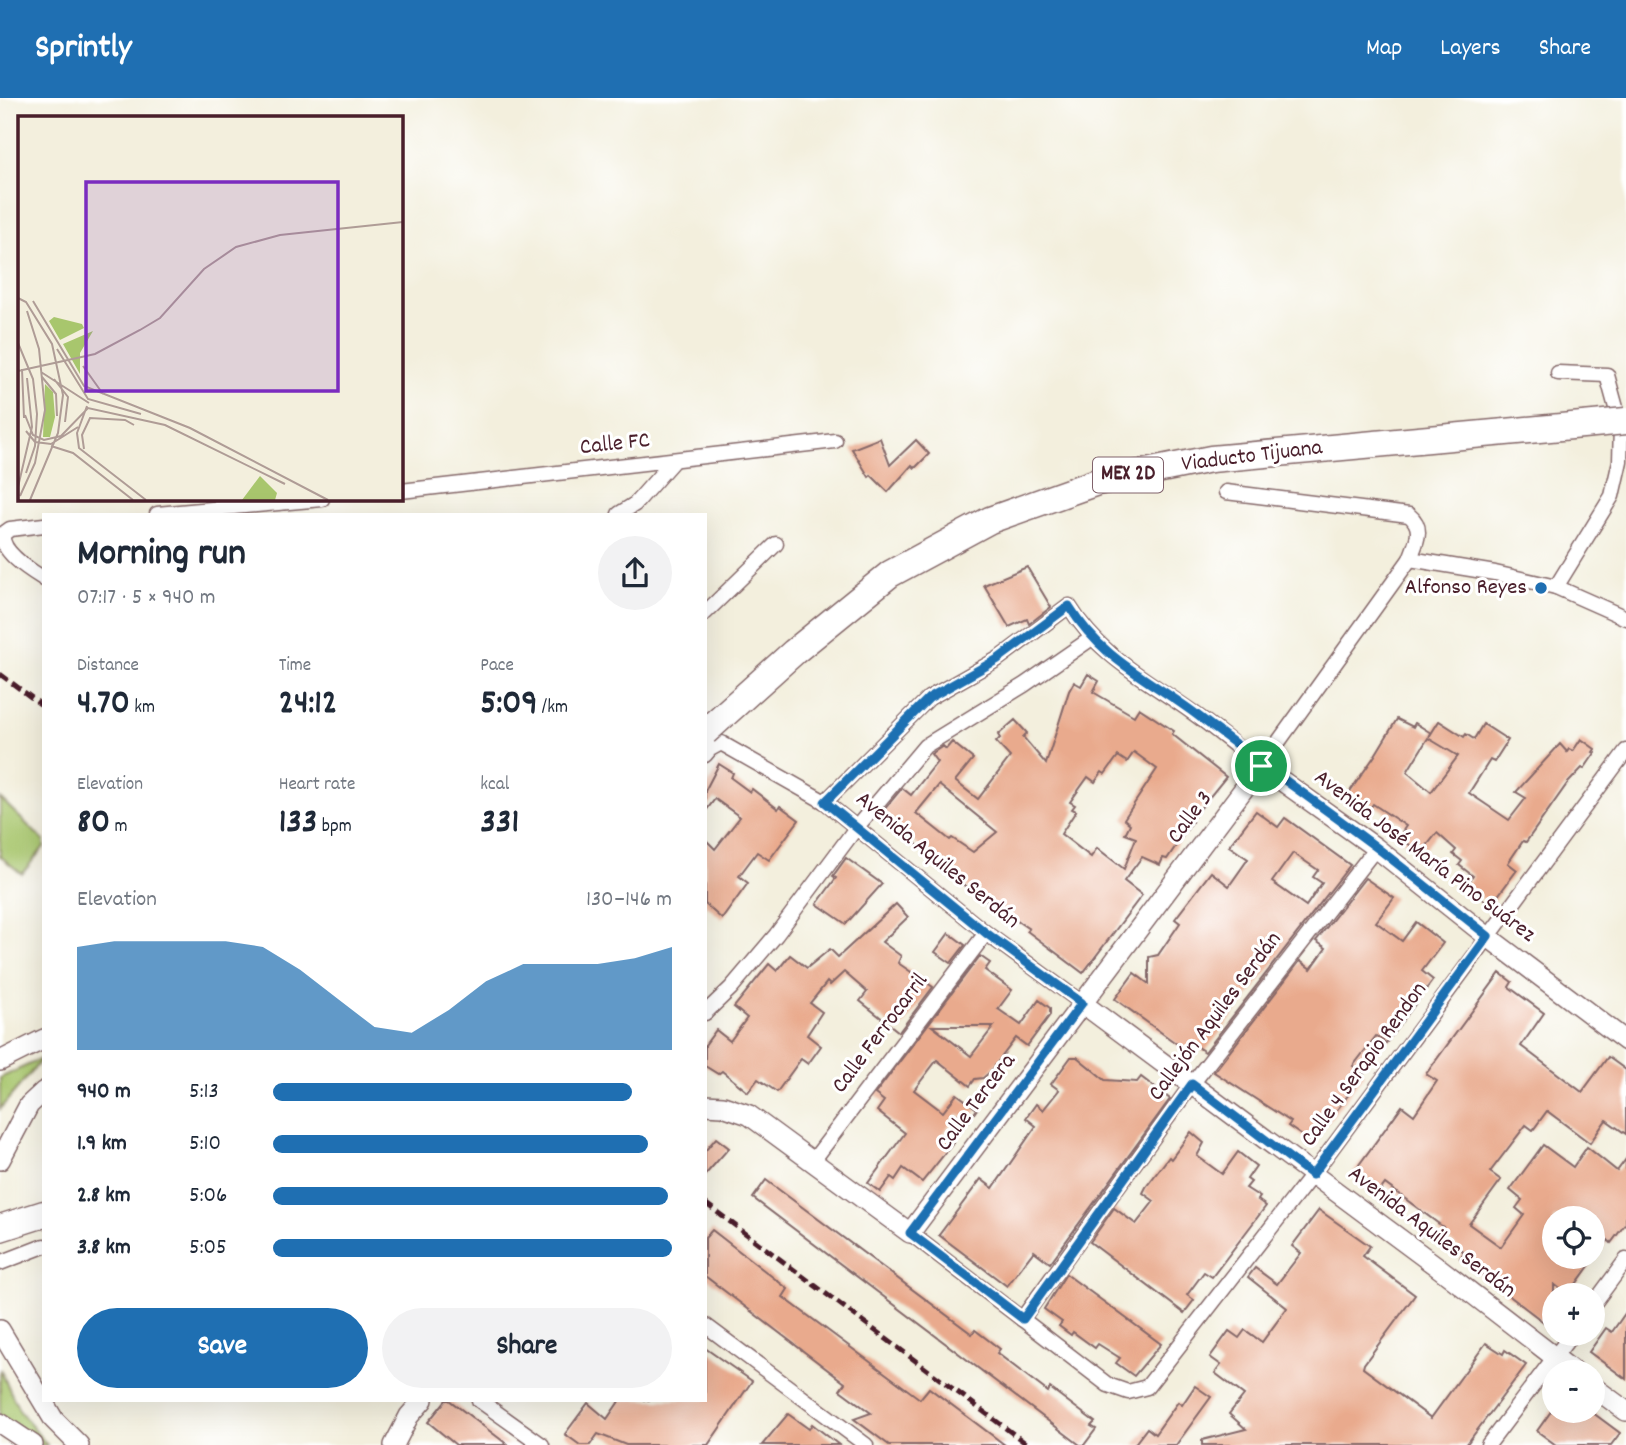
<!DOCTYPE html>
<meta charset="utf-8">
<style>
body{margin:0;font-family:Dekko,sans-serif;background:#f2f2f3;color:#1f2937;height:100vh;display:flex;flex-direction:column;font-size:26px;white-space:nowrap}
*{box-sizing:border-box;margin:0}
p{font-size:23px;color:#747a83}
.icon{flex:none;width:38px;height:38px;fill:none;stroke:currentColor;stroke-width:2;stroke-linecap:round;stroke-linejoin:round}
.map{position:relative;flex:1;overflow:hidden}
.sheet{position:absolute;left:42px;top:415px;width:665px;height:889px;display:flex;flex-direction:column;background:#fff;border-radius:0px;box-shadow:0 7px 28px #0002}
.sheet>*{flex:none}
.tools{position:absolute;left:1542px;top:1108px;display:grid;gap:14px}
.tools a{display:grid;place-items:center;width:63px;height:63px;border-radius:50%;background:#fff;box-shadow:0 7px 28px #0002;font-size:35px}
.pin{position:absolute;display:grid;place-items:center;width:60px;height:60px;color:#fff;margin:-30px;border:4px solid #fff;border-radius:50%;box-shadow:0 2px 7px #0007}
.round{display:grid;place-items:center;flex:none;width:74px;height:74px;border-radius:37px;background:#f2f2f3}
.overview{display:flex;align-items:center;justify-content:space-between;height:119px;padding:0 35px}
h1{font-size:38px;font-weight:800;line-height:52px}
.metrics{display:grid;grid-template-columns:repeat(3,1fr);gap:10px;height:119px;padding:7px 35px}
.metrics div{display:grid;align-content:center}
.metrics b{font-size:35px;font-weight:800}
.metrics small{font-size:19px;font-weight:400}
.metrics p{font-size:19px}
.chart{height:196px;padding:14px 35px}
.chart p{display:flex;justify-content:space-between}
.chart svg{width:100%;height:126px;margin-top:7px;fill:#1f6fb2;opacity:.7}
.cta{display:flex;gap:14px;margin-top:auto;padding:14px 35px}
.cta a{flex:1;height:80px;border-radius:42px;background:#1f6fb2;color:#fff;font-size:28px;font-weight:800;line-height:80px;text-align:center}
.cta a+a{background:#f2f2f3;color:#1f2937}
ul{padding:0 35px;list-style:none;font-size:23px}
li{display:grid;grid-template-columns:112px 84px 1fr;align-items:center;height:52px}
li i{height:18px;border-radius:9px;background:#1f6fb2}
header{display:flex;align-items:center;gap:42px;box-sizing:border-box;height:98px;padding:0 35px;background:#1f6fb2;color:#fff}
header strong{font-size:33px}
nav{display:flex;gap:38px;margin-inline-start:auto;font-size:24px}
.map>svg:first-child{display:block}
.green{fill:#a8c66d;stroke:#79724c;stroke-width:2}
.building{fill:#e9aa8d;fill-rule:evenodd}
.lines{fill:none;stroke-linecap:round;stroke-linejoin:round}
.street-casing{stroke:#856869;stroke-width:17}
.secondary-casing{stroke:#856869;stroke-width:22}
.highway-casing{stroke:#856869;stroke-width:29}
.street{stroke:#fff;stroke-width:14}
.secondary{stroke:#fff;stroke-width:19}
.highway{stroke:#fff;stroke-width:26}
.rail{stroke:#4a1f2b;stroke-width:5;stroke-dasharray:10 5;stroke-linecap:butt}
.highway-bridge-casing{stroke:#856869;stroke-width:29;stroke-linecap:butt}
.highway-bridge{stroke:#fff;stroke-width:26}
.route-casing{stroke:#fff;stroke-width:14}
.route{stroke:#1f6fb2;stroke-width:9}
.poi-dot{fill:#1f6fb2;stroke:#fff;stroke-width:2.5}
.labels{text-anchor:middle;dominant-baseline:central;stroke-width:6;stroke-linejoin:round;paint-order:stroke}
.shield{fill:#fff;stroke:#80626b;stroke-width:2}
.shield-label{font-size:21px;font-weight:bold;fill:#4a1f2b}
.street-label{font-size:23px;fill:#4a1f2b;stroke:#fff}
.poi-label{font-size:23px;fill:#4a1f2b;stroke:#fff;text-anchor:end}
.inset-road{fill:none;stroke:#af9c96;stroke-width:2}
.view{fill:#7b2cbf;fill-opacity:0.15;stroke:#7b2cbf;stroke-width:3.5}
.inset-edge{fill:none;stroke:#4a1f2b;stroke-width:3.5}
</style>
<header>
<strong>Sprintly</strong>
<nav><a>Map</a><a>Layers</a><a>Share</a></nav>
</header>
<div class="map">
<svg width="1626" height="1347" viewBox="0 0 1626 1347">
<rect width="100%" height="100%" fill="#fff"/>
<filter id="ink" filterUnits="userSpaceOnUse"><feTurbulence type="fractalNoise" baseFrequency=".0143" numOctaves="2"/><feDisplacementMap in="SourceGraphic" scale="14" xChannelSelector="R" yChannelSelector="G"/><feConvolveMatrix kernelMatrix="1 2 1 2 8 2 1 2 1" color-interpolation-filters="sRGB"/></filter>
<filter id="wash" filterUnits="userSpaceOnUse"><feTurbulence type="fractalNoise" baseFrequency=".00686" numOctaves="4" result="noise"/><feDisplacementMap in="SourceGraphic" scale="28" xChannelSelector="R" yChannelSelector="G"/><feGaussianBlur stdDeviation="1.57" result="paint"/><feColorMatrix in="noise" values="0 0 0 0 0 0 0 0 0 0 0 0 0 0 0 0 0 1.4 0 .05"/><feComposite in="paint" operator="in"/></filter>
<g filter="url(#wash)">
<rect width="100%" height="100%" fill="#f3efdd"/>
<g class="green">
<path d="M0 700 44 743V749L22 776 0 758Z"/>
<path d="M43 960 0 1011V980Z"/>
<path d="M0 1271 19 1312 47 1347H18L0 1330Z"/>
</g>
<g id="blocks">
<g class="building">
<path d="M880 340 890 367 916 342 929 356 915 370 912 367 888 394 871 377 869 379 852 351Z"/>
<path d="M1027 469 1051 509 1029 526 1027 521 1009 529 984 487Z"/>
<path d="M1088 576 1099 583 1093 594 1134 618 1139 610 1174 633 1172 636 1226 679 1190 723 1192 724 1167 761 1163 760 1160 767 1142 759 1124 783 1142 797 1083 875 1027 833 1029 831 962 786 891 724 888 728 878 719 902 690 911 697 937 664 931 656 943 648 946 651 952 644 973 661 955 683 978 701 1010 659 996 644 1000 640 998 637 1015 622 1027 635 1023 639 1046 666 1069 593 1074 584 1081 588ZM1134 654 1157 671 1124 721 1130 726 1125 736 1136 740 1124 771 1097 750 1091 759 1061 736 1076 713 1072 711 1075 707 1070 704 1088 679 1095 684 1102 674 1105 676 1118 658 1127 664ZM939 687 997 734 973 754 952 740 950 742 916 715Z"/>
<path d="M1397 621 1413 629 1415 625 1431 635 1429 639 1439 623 1464 639 1466 636 1474 641 1483 626 1508 642 1494 664 1490 662 1469 695 1509 722 1526 700 1516 694 1560 646 1567 654 1569 651 1573 653 1581 641 1595 651 1593 654 1595 655 1584 671 1582 670 1567 686 1526 744 1523 743 1508 765 1517 772 1491 807 1466 788 1473 778 1459 767 1462 763 1453 756 1456 752 1437 735 1421 755 1403 742 1406 738 1402 734 1406 728 1373 706 1367 714 1346 699 1374 659ZM1428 640 1458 658 1431 694 1407 674Z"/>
<path d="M719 666 733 675 731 680 750 694 752 691 778 711 780 708 799 722 769 762 757 754 739 778 748 785 722 821 705 806V741L715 751 740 719 715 701 705 714V693Z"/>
<path d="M1256 713 1278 729 1285 720 1350 767 1205 954 1194 947 1188 954 1115 901 1134 875 1149 886V859L1158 857 1180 825 1175 821 1211 774 1229 788 1248 761 1229 748ZM1293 755 1318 772 1313 779 1322 785 1306 808 1272 784Z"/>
<path d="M846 760 882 786 846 826 817 806 836 780 833 778Z"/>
<path d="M1365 780 1394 800 1376 824 1402 843 1416 824 1443 845 1422 873 1433 882 1386 945 1376 938 1353 968 1364 976 1315 1041 1308 1042 1288 1028 1291 1024 1214 974 1300 863 1311 871 1326 850 1316 843Z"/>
<path d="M896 806 908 819 882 844 901 858 898 865 933 889 899 934 860 903 867 894 844 874 830 887 827 884 810 905 822 914 807 937 821 948 808 966 801 961 777 994 758 981 748 994 722 973 718 976 705 968V947L716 932 730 943 747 920 734 909 769 866 777 873 790 857 807 870 830 851 838 859Z"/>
<path d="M949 835 965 847 951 865 935 854Z"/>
<path d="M980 858 990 865 985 872 1012 892 998 911 1021 927 1039 902 1050 910V917L1027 948 1016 940 990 974 983 980 975 981 970 988 937 962 914 992 943 1014 957 996 977 1011 969 1023 958 1016 943 1036 954 1044 922 1084 903 1070 895 1082 891 1079 880 1094 868 1085 905 1035 877 1013 884 1003 875 996ZM932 928H994L971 958Z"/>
<path d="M1500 875 1512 884 1509 889 1544 915 1521 948 1525 951 1582 994 1608 959 1626 972V1036L1606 1022 1590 1045 1547 1013 1533 1032 1526 1027 1490 1074 1501 1082 1469 1126 1501 1149 1524 1117 1516 1110 1522 1102 1510 1092 1543 1047 1573 1069 1587 1049 1617 1073 1626 1061V1125L1611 1145 1608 1142 1568 1197 1554 1186V1232L1460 1160 1464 1154 1439 1135 1443 1129 1385 1086 1379 1094 1353 1075 1402 1008 1414 1017 1437 983 1426 976ZM1554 1120H1592V1158H1554Z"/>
<path d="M1071 959H1077L1105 982 1137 984 1141 979 1170 1001 1050 1165 1034 1153 1007 1188 939 1137 981 1081 993 1090 1036 1028 1026 1020 1036 1006 1043 1012 1059 992 1051 986Z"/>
<path d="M1191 1034 1204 1045 1197 1058 1222 1076 1238 1054 1256 1068 1247 1081 1251 1084 1246 1090 1260 1099 1258 1102 1266 1108 1212 1179 1204 1174 1187 1197 1194 1202 1184 1215 1090 1144 1114 1110 1136 1126 1154 1103 1143 1095 1146 1089 1169 1059 1171 1061Z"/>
<path d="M716 1040 729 1050 705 1077V1053Z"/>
<path d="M766 1082 972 1236 975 1232 1000 1251 997 1255 1048 1294 1050 1290 1095 1324 1091 1328 1096 1331 1084 1347H1080L753 1100Z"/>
<path d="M1319 1112 1370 1148 1363 1158 1415 1197 1364 1266 1363 1270 1431 1320 1486 1245 1503 1256 1505 1252 1526 1267 1466 1347H1202V1342L1246 1331 1229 1316 1244 1297 1215 1275 1221 1267 1210 1259 1229 1233 1239 1240 1245 1232 1262 1244 1287 1210 1248 1179 1255 1170 1277 1186 1301 1155 1292 1148Z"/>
<path d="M712 1132 788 1191 783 1199 920 1301 929 1290 1005 1347H889L854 1321 871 1315 840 1292 845 1285 705 1178V1140Z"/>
<path d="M1066 1176 1161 1246 1134 1278 1116 1265 1120 1260 1098 1246 1095 1250 1073 1234 1071 1237 1059 1228 1062 1224 1044 1211Z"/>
<path d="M1626 1214V1281L1589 1254 1606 1230 1612 1234Z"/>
<path d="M705 1250 752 1283 708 1347H626L598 1336 590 1347H580L565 1336 588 1305 607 1321 620 1302H705Z"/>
<path d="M1195 1288 1211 1299 1176 1347H1134L1147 1330 1155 1336 1178 1304 1182 1307Z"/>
<path d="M446 1302H449L508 1347H456L428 1324Z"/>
<path d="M1552 1312H1589L1620 1335 1611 1347H1556L1537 1333Z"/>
<path d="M788 1316 809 1331 812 1326 839 1347H762Z"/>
</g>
</g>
</g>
<g filter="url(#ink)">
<use href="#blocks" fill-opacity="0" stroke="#856869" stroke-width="2"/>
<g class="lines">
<defs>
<g id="street">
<path d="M401 393 835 343"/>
<path d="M157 416 322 401"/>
<path d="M619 416 635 406 672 364"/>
<path d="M44 427 10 431 3 436C0 454 30 472 44 481"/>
<path d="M1410 461 1495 475 1556 489 1626 520"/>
<path d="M1556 489 1612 398 1620 363 1621 328 1607 277 1558 275"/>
<path d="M705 515 776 446"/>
<path d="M705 657 710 651 721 645 825 704 986 835 1082 905"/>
<path d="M825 704 929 600 998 561 1069 508C1100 559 1146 581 1192 614 1216 631 1238 650 1261 668L1410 461C1416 444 1425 430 1409 417L1226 394"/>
<path d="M705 915 731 890 776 837 856 730 925 648 1024 587 1092 540"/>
<path d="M812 1064 986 835"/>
<path d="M910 1135 1108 1287 1128 1294 1147 1289 1312 1077 1626 653"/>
<path d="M0 1165 44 1148"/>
<path d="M1592 1208 1626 1162"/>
<path d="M1022 1221 1192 986 1376 750"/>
<path d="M705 1227 866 1347"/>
<path d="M479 1302 542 1347"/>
<path d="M1488 1347 1572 1236"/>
</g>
<g id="secondary">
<path d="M1082 905 1439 1170 1574 1274"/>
<path d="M0 963 44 941"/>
<path d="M705 1007 723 1008 749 1017 910 1135 1261 668 1376 750 1488 839 1626 943"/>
<path d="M0 1062 29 1007 44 993"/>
<path d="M0 1232 54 1322 79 1347"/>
<path d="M1592 1288 1626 1313"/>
<path d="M0 1325 33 1347"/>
<path d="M394 1347 409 1318 423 1302"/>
</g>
<path id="highway" d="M0 1130 44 1116"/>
</defs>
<use href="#street" class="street-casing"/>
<use href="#secondary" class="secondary-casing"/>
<use href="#highway" class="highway-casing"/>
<use href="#street" class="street"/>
<use href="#secondary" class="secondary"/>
<use href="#highway" class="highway"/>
<g class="rail">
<path d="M0 576 44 609"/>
<path d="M705 1105 1028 1347"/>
</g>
<defs>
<path id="highway-bridge" d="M705 634 794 554 890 476 990 422 1097 384 1211 361 1626 323"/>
</defs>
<use href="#highway-bridge" class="highway-bridge-casing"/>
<use href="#highway-bridge" class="highway-bridge"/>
</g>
</g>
<g class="lines" filter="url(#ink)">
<defs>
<path id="route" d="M1069 508C1103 563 1148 580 1197 617 1256 662 1317 705 1376 749 1414 778 1451 809 1488 838L1312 1077 1192 986 1023 1221 910 1135 1082 905 986 835 825 704 929 600 998 561Z"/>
</defs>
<use href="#route" class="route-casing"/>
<use href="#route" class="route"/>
</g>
<circle class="poi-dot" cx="1541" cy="490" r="7"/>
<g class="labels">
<rect class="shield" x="1093" y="359.5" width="70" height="35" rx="5"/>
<g class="shield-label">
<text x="1128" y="377">MEX 2D</text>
</g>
<g class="street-label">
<text transform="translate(615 347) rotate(-6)">Calle FC</text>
<text transform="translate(1252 359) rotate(-7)">Viaducto Tijuana</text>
<text transform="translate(1191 720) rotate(-53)">Calle 3</text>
<text transform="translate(1424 759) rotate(37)">Avenida José María Pino Suárez</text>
<text transform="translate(937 763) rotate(39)">Avenida Aquiles Serdán</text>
<text transform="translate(1216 919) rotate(-53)">Callejón Aquiles Serdán</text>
<text transform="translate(881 936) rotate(-53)">Calle Ferrocarril</text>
<text transform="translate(1365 967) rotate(-54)">Calle 4 Serapio Rendon</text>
<text transform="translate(977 1005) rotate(-53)">Calle Tercera</text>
<text transform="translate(1431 1135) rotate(37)">Avenida Aquiles Serdán</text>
</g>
<g class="poi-label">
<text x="1527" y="490">Alfonso Reyes</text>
</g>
</g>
<g transform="translate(18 18)">
<rect width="385" height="385" fill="#f3efdd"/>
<path d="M36 201 64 208 66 212 42 224 31 205ZM75 215 62 237V258L45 228ZM27 268 35 276 37 301 32 321H25ZM242 360 259 377 257 384H224Z" fill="#a8c66d"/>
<path class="inset-road" d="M0 182 8 186 34 228 45 279 40 317 12 384M15 185 66 270 172 312 310 384M0 227 15 263 19 298 17 330 8 357M39 233 70 283 123 298M65 250 85 278M4 253 6 302M0 255 77 238 122 214 142 202 186 153 218 131 262 119 385 106M23 256 71 287M24 261 38 278 39 300M36 263 50 281 47 306M69 290 59 317 61 332 128 384M7 299 15 319 26 324 43 320 70 292 147 309 267 368M8 315 17 326 33 328 60 311M33 330 55 337 115 384M0 333V356M66 333 64 319 72 302 107 304 116 309M0 371 14 311 9 262M2 380 17 347 27 294 21 233 9 195"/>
<path class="view" d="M68 66H320V275H68Z"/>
<rect width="385" height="385" class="inset-edge"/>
</g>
</svg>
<div class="tools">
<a><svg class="icon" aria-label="locate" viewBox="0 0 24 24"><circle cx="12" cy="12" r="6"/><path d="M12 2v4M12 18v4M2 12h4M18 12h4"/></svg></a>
<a>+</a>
<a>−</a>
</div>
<div class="pin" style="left:1261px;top:668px;background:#1e9e55"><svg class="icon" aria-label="arrive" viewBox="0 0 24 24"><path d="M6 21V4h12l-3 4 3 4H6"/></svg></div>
<section class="sheet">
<div class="overview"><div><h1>Morning run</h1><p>07:17 · 5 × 940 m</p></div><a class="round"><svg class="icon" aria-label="share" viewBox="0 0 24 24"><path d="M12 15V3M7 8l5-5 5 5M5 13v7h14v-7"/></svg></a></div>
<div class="metrics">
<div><p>Distance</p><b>4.70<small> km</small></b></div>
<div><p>Time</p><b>24:12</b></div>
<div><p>Pace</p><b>5:09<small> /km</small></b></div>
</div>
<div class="metrics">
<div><p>Elevation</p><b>80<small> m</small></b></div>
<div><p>Heart rate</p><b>133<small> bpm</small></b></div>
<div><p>kcal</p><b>331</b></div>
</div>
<div class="chart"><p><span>Elevation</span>130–146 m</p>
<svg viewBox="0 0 160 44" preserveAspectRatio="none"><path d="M0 44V8L10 6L20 6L30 6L40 6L50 8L60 16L70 26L80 36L90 38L100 30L110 20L120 14L130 14L140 14L150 12L160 8V44z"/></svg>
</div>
<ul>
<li><b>940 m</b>5:13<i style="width:90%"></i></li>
<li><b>1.9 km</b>5:10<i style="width:94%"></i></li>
<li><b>2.8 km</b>5:06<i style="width:99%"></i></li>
<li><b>3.8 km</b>5:05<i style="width:100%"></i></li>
</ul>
<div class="cta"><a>Save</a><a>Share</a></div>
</section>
</div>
